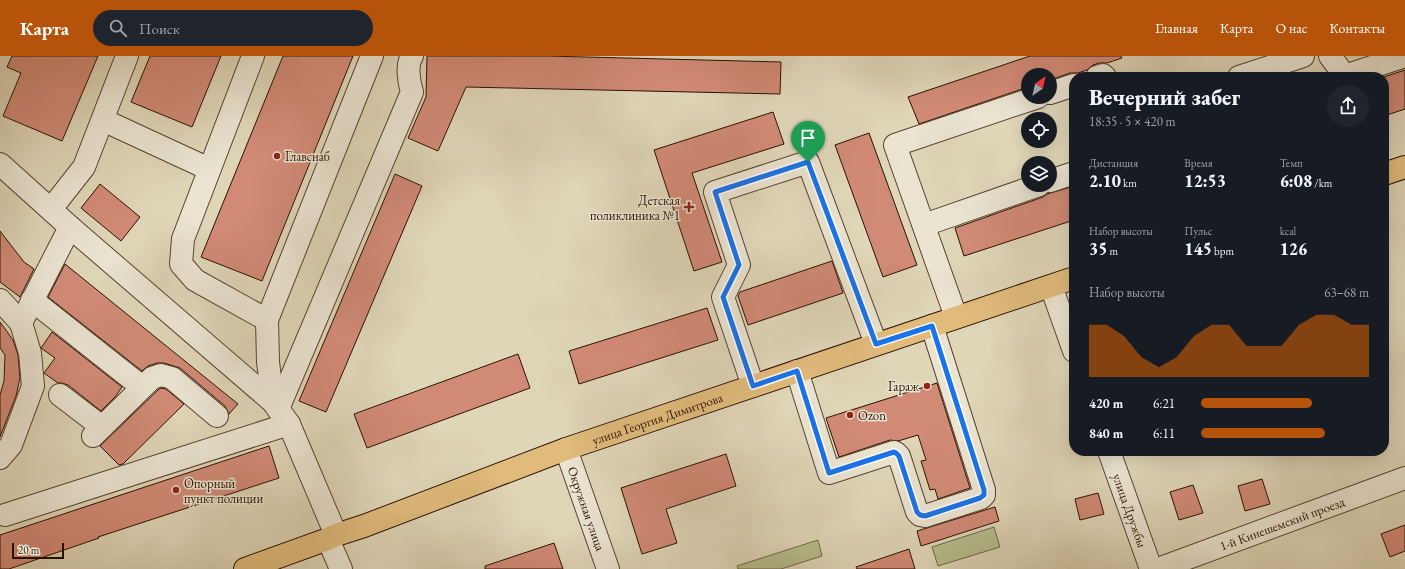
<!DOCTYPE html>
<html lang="ru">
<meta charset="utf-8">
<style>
body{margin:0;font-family:"EB Garamond",serif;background:#20242c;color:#f1f3f6;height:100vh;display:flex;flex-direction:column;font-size:15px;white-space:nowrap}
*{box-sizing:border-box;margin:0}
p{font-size:13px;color:#9ea1a6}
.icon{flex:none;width:22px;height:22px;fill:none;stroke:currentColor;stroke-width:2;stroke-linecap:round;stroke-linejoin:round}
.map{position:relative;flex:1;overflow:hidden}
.sheet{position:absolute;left:1069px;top:16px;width:320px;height:384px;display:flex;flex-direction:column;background:#171b24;border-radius:16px;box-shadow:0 4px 16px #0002}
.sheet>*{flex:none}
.needle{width:26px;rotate:34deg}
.buttons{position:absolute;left:1021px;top:12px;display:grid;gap:8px}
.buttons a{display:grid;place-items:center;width:36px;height:36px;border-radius:50%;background:#171b24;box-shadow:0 4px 16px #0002;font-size:20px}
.scale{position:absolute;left:12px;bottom:10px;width:52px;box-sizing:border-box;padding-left:4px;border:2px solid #2b1100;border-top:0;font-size:11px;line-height:14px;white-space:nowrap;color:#2b1100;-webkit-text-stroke:3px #eae4d1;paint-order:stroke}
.pin{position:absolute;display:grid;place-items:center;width:34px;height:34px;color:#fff;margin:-41px -17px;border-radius:50% 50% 50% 0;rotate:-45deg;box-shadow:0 0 4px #0007}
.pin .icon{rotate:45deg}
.round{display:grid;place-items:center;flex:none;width:42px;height:42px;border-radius:21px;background:#20242c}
.head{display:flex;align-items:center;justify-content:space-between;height:68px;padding:0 20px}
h1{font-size:22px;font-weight:800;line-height:30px}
.metrics{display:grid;grid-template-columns:repeat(3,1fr);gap:6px;height:68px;padding:4px 20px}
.metrics div{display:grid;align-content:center}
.metrics b{font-size:17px;font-weight:800}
.metrics small{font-size:11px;font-weight:400}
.metrics p{font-size:11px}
.chart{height:112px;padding:8px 20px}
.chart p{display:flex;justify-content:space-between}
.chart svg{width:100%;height:72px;margin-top:4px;fill:#b45309;opacity:.7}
ul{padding:0 20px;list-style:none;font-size:13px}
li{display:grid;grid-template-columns:64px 48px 1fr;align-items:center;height:30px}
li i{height:10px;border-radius:5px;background:#b45309}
header{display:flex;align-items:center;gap:24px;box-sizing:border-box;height:56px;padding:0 20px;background:#b45309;color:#fff}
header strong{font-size:19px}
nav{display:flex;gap:22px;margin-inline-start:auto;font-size:14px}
.search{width:280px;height:36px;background:#20242c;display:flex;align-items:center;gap:10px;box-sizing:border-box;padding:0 14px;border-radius:22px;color:#9ea1a6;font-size:15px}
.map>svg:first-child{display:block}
.green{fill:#b5bd8d;stroke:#706746}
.building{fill:#d18a76;stroke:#2b1100}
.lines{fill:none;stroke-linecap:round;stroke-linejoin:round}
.minor-casing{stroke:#58422e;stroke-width:24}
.major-casing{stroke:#2b1100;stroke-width:24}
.minor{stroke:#eae4d1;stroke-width:22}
.major{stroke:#e0bb7c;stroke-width:22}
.route-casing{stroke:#fff;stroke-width:8}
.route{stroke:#1a73e8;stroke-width:5}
.poi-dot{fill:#8f2418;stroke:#eae4d1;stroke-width:1.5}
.labels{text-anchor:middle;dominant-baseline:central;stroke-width:3;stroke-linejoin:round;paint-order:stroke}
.poi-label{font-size:13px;fill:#2b1100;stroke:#eae4d1;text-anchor:start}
.street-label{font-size:13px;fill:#2b1100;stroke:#eae4d1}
</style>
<header>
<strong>Карта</strong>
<div class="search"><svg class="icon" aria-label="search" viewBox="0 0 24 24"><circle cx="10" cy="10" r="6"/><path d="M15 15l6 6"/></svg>Поиск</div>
<nav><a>Главная</a><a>Карта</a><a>О нас</a><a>Контакты</a></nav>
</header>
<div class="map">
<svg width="1405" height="513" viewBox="0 0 1405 513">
<rect width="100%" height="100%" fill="#dfd6b8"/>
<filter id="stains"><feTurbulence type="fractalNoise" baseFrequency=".005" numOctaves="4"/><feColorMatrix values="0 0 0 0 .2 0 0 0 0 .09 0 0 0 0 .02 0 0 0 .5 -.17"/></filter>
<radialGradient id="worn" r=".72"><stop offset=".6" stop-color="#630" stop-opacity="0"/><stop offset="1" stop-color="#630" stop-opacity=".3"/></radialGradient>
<g class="green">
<path d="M994 471 1000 491 938 510 932 491Z"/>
<path d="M818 484 822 500 781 513H738L737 510Z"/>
</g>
<g class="building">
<path d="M12 0H98L62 85 3 60 21 17 7 11Z"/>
<path d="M150 0H221L192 71 131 46Z"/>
<path d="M283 0H353L262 225 201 201Z"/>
<path d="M427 0H547L781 6 780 38 466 31 438 95 408 82 426 41Z"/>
<path d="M1030 0H1121L1122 2 1107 7H1099L1093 9 1087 14 1078 17H1070L1050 24V19H1028V31L919 68 908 41Z"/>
<path d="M1405 14V53L1384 60V21Z"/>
<path d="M773 56 784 88 692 117 722 206 694 215 654 94Z"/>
<path d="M869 77 917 209 883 221 835 89Z"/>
<path d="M395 118 422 130 326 356 299 345Z"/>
<path d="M100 128 140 161 121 185 81 152Z"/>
<path d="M1074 130V164L964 200 955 172 1043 141 1047 138Z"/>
<path d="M0 175 24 206 34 213 20 241 0 226Z"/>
<path d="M832 205 843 237 748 269 738 240 740 236Z"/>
<path d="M65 208 238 348 229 358 225 350 180 312 164 307H157L148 310 142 315 48 241Z"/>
<path d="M707 252 718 284 579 328 569 295Z"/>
<path d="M0 266 13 284 18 299 20 322 16 340 0 381V339L4 325 5 299 0 292Z"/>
<path d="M52 276 122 331 115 341 101 355 68 329 62 327H58L44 317 55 302 41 292Z"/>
<path d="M518 298 530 332 367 392 354 358Z"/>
<path d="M937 327 970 432 938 443 935 433 930 434 921 405 926 404 918 379 898 385 890 384 839 401 826 362Z"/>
<path d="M161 332 166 333 184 348 123 408 119 409 100 390 159 333Z"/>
<path d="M269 390 279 422 98 481 99 482 9 513H0V479Z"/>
<path d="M726 398 736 430 666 453 677 487 642 498 621 432Z"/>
<path d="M1262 423 1270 448 1245 455 1238 430Z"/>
<path d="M1193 429 1203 457 1179 464 1170 436Z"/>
<path d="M1098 437 1104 458 1080 464 1075 443Z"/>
<path d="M995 451 999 465 921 490 917 475Z"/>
<path d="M1405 469V495L1390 501 1381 478Z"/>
<path d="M554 487 563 513H485V510Z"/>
<path d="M909 493 915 513H857L856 511Z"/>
</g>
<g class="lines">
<defs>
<g id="minor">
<path d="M253 0 183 183 181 208 195 224 267 264"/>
<path d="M1330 0 1345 20 1405 0"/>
<path d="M1097 21 1103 19 1105 21"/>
<path d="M1239 21 1303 0"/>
<path d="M1050 37 1074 29"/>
<path d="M103 64 209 113"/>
<path d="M0 108 70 171 273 346 289 368 336 479"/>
<path d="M1050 125 1074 117"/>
<path d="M51 153 84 111 127 0"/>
<path d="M924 169 1039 129"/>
<path d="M1051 230 1074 295"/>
<path d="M0 244 21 267"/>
<path d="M32 244 142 331"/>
<path d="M956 261 895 89 1038 41"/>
<path d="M797 315 829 417 894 396 896 397 899 400 917 456 920 459 925 460 981 442 984 439V434L932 270"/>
<path d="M753 330 723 241 739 209 715 136 808 106 876 288"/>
<path d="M60 339 102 371"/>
<path d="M273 346 268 306 267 264 372 0"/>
<path d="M278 353 412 36C409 26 406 9 412 0"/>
<path d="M93 380 152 322 161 319 172 322 217 360"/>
<path id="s1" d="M566 393 608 513"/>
<path id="s2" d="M1109 395 1151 513"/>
<path d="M0 402 11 389 33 330 30 297 21 267 70 171"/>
<path d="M5 459 289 368"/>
<path d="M328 483 341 513"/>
<path id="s3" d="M1158 513 1405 422"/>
</g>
<g id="major">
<path d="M1384 118 1405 111"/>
<path id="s4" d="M245 513 328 483 336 479 364 470 566 393 1074 222"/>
</g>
</defs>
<use href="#minor" class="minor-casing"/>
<use href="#major" class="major-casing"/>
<use href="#minor" class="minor"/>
<use href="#major" class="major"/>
</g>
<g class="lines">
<defs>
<path id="route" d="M808 106 876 288 932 270 984 434V439L980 442 925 460 920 459 917 456 899 400 896 397 894 396 829 417 797 315 753 330 723 241 739 209 715 136Z"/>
</defs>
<use href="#route" class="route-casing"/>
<use href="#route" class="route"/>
</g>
<g class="poi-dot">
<circle cx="277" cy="100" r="4"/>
<path d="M687 145h4v4h4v4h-4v4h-4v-4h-4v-4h4z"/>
<circle cx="927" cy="330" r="4"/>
<circle cx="850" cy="359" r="4"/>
<circle cx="176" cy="434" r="4"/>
</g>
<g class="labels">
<g class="poi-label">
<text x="285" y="100">Главснаб</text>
<text x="680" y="144" text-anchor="end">Детская<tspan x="680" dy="15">поликлиника №1</tspan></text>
<text x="919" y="330" text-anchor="end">Гараж</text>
<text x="858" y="359">Ozon</text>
<text x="184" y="427">Опорный<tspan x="184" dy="15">пункт полиции</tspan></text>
</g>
<g class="street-label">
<text stroke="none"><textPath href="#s4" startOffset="439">улица Георгия Димитрова</textPath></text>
<text stroke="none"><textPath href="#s1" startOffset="63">Окружная улица</textPath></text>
<text stroke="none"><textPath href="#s2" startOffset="63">улица Дружбы</textPath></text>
<text stroke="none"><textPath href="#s3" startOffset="132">1-й Кинешемский проезд</textPath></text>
</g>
</g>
<rect width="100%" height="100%" filter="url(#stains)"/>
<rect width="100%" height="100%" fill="url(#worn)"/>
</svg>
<div class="buttons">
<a><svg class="needle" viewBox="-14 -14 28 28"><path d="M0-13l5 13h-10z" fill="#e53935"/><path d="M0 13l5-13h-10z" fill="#9ea1a6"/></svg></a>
<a><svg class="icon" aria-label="locate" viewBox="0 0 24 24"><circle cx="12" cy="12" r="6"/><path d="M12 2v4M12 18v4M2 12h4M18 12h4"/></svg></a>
<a><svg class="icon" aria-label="layers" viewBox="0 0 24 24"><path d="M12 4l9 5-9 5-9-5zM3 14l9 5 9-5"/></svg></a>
</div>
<div class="scale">20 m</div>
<div class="pin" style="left:808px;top:106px;background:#1e9e55"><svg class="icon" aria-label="arrive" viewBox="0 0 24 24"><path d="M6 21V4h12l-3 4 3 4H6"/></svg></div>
<section class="sheet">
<div class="head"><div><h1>Вечерний забег</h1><p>18:35 · 5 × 420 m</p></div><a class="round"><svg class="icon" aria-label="share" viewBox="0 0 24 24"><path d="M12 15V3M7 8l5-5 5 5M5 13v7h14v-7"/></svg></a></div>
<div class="metrics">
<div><p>Дистанция</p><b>2.10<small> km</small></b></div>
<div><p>Время</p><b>12:53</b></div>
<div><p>Темп</p><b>6:08<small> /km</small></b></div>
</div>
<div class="metrics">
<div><p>Набор высоты</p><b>35<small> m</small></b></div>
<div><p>Пульс</p><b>145<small> bpm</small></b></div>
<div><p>kcal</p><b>126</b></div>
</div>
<div class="chart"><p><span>Набор высоты</span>63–68 m</p>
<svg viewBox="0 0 160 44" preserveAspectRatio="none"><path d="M0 44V12L10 12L20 19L30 32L40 38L50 32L60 19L70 12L80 12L90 25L100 25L110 25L120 12L130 6L140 6L150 12L160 12V44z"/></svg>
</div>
<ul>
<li><b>420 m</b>6:21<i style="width:66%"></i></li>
<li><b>840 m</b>6:11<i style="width:74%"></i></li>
</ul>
</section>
</div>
